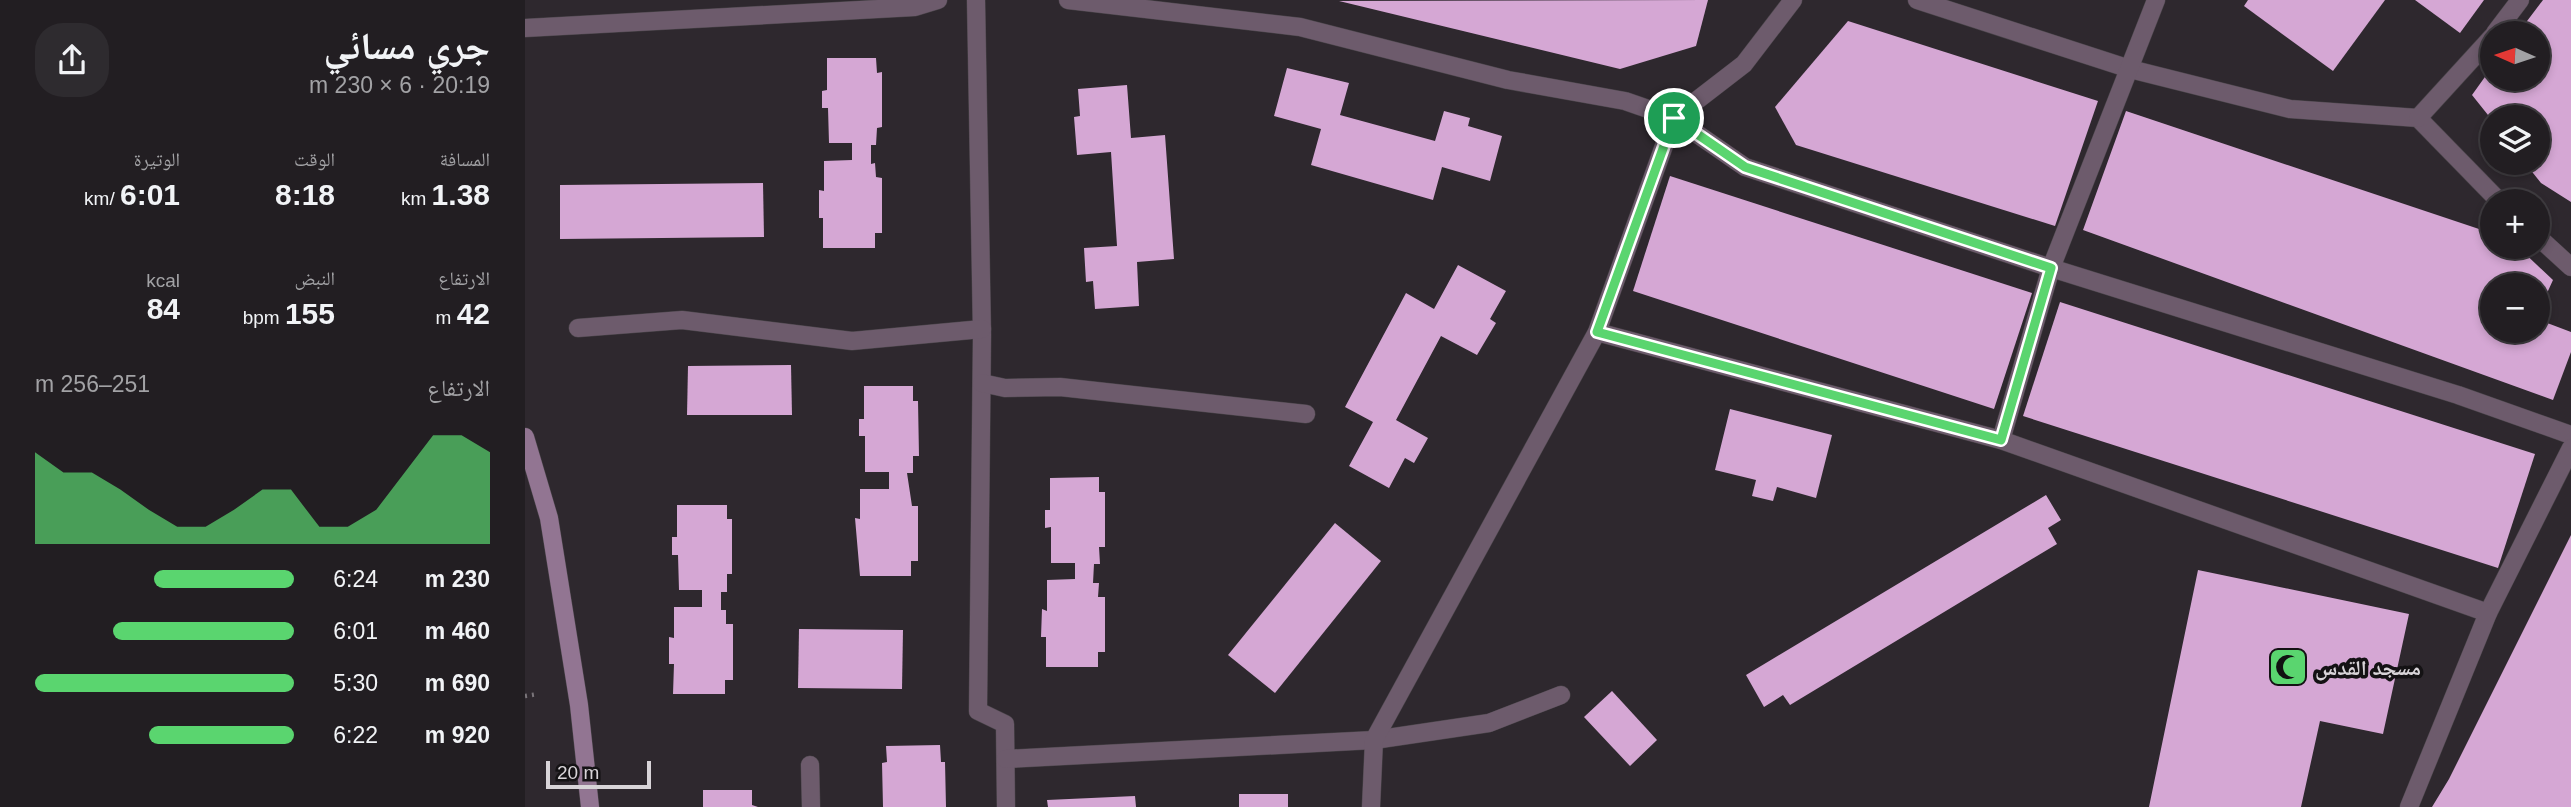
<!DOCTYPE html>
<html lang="ar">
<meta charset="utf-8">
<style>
body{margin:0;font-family:Helvetica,"Noto Naskh Arabic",sans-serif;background:#2e2b2f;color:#f1f3f6;direction:rtl;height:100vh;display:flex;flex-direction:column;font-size:26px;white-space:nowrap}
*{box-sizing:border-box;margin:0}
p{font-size:23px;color:#a2a2a5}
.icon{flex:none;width:38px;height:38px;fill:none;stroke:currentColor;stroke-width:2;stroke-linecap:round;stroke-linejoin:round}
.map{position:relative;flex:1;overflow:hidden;direction:ltr}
.panel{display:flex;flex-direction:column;background:#221e22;width:525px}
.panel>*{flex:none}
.needle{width:46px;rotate:273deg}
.fabs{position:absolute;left:1955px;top:21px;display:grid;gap:14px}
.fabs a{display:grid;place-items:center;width:70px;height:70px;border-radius:50%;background:#221e22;box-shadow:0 4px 10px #0003,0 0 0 2px #3f3c40;font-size:35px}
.scale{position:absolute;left:21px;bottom:18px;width:105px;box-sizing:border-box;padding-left:7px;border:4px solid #d8d4d8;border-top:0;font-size:19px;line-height:24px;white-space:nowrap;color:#d8d4d8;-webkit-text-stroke:5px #141214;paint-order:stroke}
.pin{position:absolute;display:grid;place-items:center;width:60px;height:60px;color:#fff;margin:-30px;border:4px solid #fff;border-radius:50%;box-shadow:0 2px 7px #0007}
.round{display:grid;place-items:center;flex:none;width:74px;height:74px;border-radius:28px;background:#2e2b2f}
.headline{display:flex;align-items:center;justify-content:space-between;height:119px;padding:0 35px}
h1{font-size:38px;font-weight:700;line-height:52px}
.metrics{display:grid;grid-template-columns:repeat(3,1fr);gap:10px;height:119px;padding:7px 35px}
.metrics div{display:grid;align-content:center}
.metrics b{font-size:30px;font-weight:700}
.metrics small{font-size:19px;font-weight:400}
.metrics p{font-size:19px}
.chart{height:196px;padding:14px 35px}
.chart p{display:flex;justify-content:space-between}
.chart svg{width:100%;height:126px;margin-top:7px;fill:#5ad56f;opacity:.7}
ul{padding:0 35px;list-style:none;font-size:23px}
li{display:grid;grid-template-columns:112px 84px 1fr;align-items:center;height:52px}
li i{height:18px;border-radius:9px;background:#5ad56f}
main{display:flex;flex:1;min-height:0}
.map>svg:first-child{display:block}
.building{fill:#d5a7d4}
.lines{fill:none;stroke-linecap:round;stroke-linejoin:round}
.lane-casing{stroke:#494449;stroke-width:19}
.street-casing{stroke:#494449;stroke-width:19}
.secondary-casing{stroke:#494449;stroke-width:19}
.path{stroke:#7a757a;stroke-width:4.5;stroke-dasharray:2 5;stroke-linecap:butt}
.lane{stroke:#6d5b6c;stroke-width:18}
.street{stroke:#6d5b6c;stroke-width:18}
.secondary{stroke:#927592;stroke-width:18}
.route-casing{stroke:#fff;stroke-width:14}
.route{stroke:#5ad56f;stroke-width:9}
.labels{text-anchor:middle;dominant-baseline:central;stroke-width:7;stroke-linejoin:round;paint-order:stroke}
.poi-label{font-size:21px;font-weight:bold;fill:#d8d4d8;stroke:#141214;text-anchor:start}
</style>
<main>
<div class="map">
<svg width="2046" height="807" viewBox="0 0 2046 807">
<rect width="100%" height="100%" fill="#2e282e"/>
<g class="building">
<path d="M1183 0 1171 46 1095 69 814 1Z"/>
<path d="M1723 0H1860L1808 71 1719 6Z"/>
<path d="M1890 0H1959L1935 33Z"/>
<path d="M2018 0H2046V202L2016 183 2000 163H2012V117H1967V120L1947 95 1967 67V79H2012V33H1993Z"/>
<path d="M1323 21 1573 101 1530 226 1271 145 1250 107Z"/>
<path d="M302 58H351L352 73 357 72V127L352 128 351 145H346V164L350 163 351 177 357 178V233H350V248H298V218H294V190L299 191V161L327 160V143H304L303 108H297V91L302 90Z"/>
<path d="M762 68 824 83 815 115 910 141 919 111 945 118 943 126 977 136 965 181 917 167 908 200 786 165 796 129 749 116Z"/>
<path d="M602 85 606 138 640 135 649 259 612 262 614 306 570 309 568 281 561 282 559 248 592 246 586 152 552 155 549 117 555 116 553 89Z"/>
<path d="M1601 111 1960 231 1967 234V247H1993L2028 280 2012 315V285H1967V331H2012V319L2046 332V352L2028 400 1558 230Z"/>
<path d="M1145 176 1507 293 1469 409 1108 291Z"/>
<path d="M238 183 239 237 35 239V185Z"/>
<path d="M933 265 981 291 965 319 971 323 952 355 916 336 871 420 903 438 889 463 880 458 864 488 824 466 848 422 820 407 881 293 909 309Z"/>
<path d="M1535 302 2010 454 1973 568 1498 416Z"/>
<path d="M266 365 267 415H162L163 366Z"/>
<path d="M339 386H388V401H393L394 456H388V473H382L387 506H393V561H386V576H335L330 518 335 519V489H364V472H340V436H334V419H339Z"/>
<path d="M1205 409 1307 435 1291 498 1252 487 1248 501 1227 496 1231 480 1190 470Z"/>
<path d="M574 477V492H580V547H574L575 564H569L568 583H574L573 597H580V652H573V667H521V637H516L517 609 522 611V580L550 579V563H526V527L520 528V510H525V478Z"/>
<path d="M1521 495 1536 520 1523 528 1532 544 1265 705 1258 695 1239 707 1221 675Z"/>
<path d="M152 505H202V519H207V574H202V592H196V610H201V624H208V680H200V694H148L149 664H144V637L149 638V607H177V590H154L153 555H147V537H152Z"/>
<path d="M810 523 856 561 750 693 703 655Z"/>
<path d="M2046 535V807H1907L1924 779Z"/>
<path d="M1673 570 1884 614 1858 734 1795 721 1776 807H1624Z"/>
<path d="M274 629 378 630 377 689 273 688Z"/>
<path d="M1087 691 1132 740 1105 766 1059 717Z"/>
<path d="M415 745 416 762H420L421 807H358L357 763 362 762 361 746Z"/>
<path d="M178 790H227V805L233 807H178Z"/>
<rect x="714" y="794" width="49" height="13"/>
<path d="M610 796 611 807H523L522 800Z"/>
</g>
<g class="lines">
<defs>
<path id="lane" d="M849 740 964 723 1036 695"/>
<g id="street">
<path d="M451 0 457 335 453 711 480 724 481 807"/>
<path d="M543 0 775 27 983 80 1100 101 1149 118 1220 167 1526 268 1933 395 2046 435"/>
<path d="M1392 0 1605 69 1765 109 1893 118 1974 201"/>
<path d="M0 28 390 7 413 0"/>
<path d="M1970 33 1995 0"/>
<path d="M1893 118 1967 37"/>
<path d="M2012 236 2046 267"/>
<path d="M53 328 157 320 327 341 457 329"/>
<path d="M1072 332 1476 440 1963 613"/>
<path d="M457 383 480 388 535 387 781 414"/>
<path d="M1476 440 1526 268 1631 0"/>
<path d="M481 759 849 740"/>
<path d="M285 765 286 807"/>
<path d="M846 807 849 740 1072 332 1149 118 1219 64 1268 0"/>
<path d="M1884 807 1963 613 2046 448"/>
</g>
<path id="secondary" d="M0 437 24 518 54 705 65 807"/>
</defs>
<use href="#lane" class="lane-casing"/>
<use href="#street" class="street-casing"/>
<use href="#secondary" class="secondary-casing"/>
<path class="path" d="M0 696 13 694"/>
<use href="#lane" class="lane"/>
<use href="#street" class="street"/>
<use href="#secondary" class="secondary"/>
</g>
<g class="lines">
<defs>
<path id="route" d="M1149 118 1220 167 1526 268 1476 440 1072 332Z"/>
</defs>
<use href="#route" class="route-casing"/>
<use href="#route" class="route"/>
</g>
<defs>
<symbol id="mosque-square" viewBox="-11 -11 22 22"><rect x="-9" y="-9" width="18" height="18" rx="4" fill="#5ad56f" stroke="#141214"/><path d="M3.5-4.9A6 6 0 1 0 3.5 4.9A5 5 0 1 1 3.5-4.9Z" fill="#111"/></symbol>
</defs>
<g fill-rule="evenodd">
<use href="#mosque-square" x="1741" y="645" width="44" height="44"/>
</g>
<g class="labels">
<g class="poi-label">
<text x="1790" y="667">مسجد القدس</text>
</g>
</g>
</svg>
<div class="fabs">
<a><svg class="needle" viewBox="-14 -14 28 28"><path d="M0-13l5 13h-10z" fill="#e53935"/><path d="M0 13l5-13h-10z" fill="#a2a2a5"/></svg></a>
<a><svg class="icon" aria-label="layers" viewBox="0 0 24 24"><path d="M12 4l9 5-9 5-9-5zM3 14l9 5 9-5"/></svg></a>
<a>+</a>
<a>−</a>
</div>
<div class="scale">20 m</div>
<div class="pin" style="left:1149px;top:118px;background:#1e9e55"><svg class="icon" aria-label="arrive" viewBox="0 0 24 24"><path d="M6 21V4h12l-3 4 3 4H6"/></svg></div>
</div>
<section class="panel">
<div class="headline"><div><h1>جري مسائي</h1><p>20:19 · 6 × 230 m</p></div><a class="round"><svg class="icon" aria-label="share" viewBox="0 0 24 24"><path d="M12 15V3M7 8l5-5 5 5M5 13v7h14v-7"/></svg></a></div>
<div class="metrics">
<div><p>المسافة</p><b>1.38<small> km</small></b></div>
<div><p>الوقت</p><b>8:18</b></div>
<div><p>الوتيرة</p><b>6:01<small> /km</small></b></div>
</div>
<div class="metrics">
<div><p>الارتفاع</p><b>42<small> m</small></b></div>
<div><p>النبض</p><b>155<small> bpm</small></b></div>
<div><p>kcal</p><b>84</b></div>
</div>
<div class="chart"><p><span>الارتفاع</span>251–256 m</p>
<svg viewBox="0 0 160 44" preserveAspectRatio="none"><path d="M0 44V12L10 19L20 19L30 25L40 32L50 38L60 38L70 32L80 25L90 25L100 38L110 38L120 32L130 19L140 6L150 6L160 12V44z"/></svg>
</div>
<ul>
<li><b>230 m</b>6:24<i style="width:54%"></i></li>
<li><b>460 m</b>6:01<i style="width:70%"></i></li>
<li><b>690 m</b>5:30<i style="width:100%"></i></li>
<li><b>920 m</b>6:22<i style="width:56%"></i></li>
</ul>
</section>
</main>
